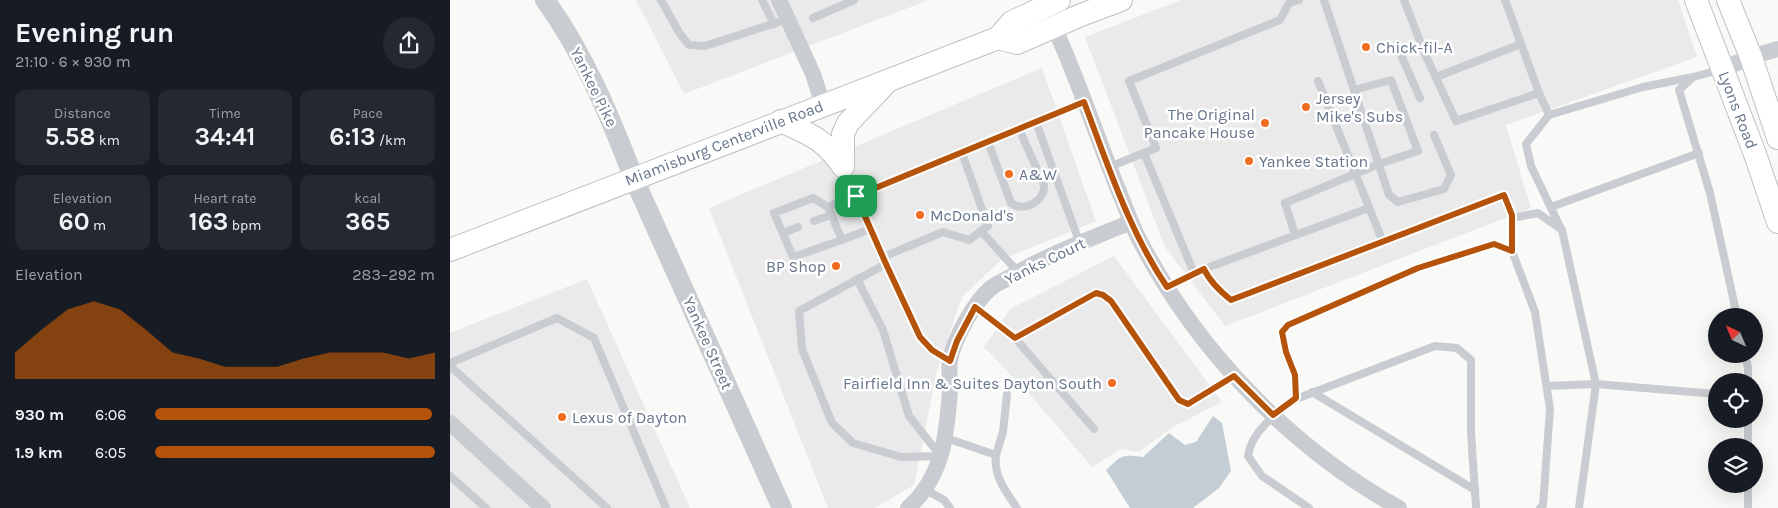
<!DOCTYPE html>
<meta charset="utf-8">
<style>
body{margin:0;font-family:Karla,sans-serif;background:#242831;color:#f1f3f6;height:100vh;display:flex;flex-direction:column;font-size:19px;white-space:nowrap}
*{box-sizing:border-box;margin:0}
p{font-size:16px;color:#9ea1a6}
.icon{flex:none;width:28px;height:28px;fill:none;stroke:currentColor;stroke-width:2;stroke-linecap:round;stroke-linejoin:round}
.map{position:relative;flex:1;overflow:hidden}
.details{display:flex;flex-direction:column;background:#171b24;width:450px}
.details>*{flex:none}
.needle{width:32px;rotate:316deg}
.fabs{position:absolute;left:1258px;top:308px;display:grid;gap:10px}
.fabs a{display:grid;place-items:center;width:55px;height:55px;border-radius:50%;background:#171b24;box-shadow:0 5px 20px #0002;font-size:25px}
.pin{position:absolute;display:grid;place-items:center;width:42px;height:42px;color:#fff;margin:-21px;border-radius:10px;box-shadow:0 2px 8px #0006}
.round{display:grid;place-items:center;flex:none;width:52px;height:52px;border-radius:26px;background:#242831}
.head{display:flex;align-items:center;justify-content:space-between;height:85px;padding:0 15px}
h1{font-size:28px;font-weight:700;line-height:38px}
.metrics{display:grid;grid-template-columns:repeat(3,1fr);gap:8px;height:85px;padding:5px 15px}
.metrics div{display:grid;align-content:center;border-radius:10px;background:#242831;text-align:center}
.metrics b{font-size:25px;font-weight:700}
.metrics small{font-size:14px;font-weight:400}
.metrics p{font-size:14px}
.chart{height:140px;padding:10px 15px}
.chart p{display:flex;justify-content:space-between}
.chart svg{width:100%;height:90px;margin-top:5px;fill:#b45309;opacity:.7}
ul{padding:0 15px;list-style:none;font-size:16px}
li{display:grid;grid-template-columns:80px 60px 1fr;align-items:center;height:38px}
li i{height:12px;border-radius:6px;background:#b45309}
main{display:flex;flex:1;min-height:0}
.map>svg:first-child{display:block}
.built{fill:#eaeaea}
.water{fill:#c4cdd4}
.lines{fill:none;stroke-linecap:round;stroke-linejoin:round}
.secondary-casing{stroke:#bdc1c7;stroke-width:24}
.service{stroke:#c9ccd0;stroke-width:8}
.minor{stroke:#c9ccd0;stroke-width:16}
.tertiary{stroke:#c9ccd0;stroke-width:20}
.secondary{stroke:#fff;stroke-width:22}
.route-casing{stroke:#fff;stroke-width:10}
.route{stroke:#b45309;stroke-width:6}
.poi-dot{fill:#f06c20;stroke:#fff;stroke-width:2}
.labels{text-anchor:middle;dominant-baseline:central;stroke-width:5;stroke-linejoin:round;paint-order:stroke}
.poi-label{font-size:16px;fill:#66758a;stroke:#fff;text-anchor:start}
.street-label{font-size:16px;fill:#66758a;stroke:#fff}
</style>
<main>
<section class="details">
<div class="head"><div><h1>Evening run</h1><p>21:10 · 6 × 930 m</p></div><a class="round"><svg class="icon" aria-label="share" viewBox="0 0 24 24"><path d="M12 15V3M7 8l5-5 5 5M5 13v7h14v-7"/></svg></a></div>
<div class="metrics">
<div><p>Distance</p><b>5.58<small> km</small></b></div>
<div><p>Time</p><b>34:41</b></div>
<div><p>Pace</p><b>6:13<small> /km</small></b></div>
</div>
<div class="metrics">
<div><p>Elevation</p><b>60<small> m</small></b></div>
<div><p>Heart rate</p><b>163<small> bpm</small></b></div>
<div><p>kcal</p><b>365</b></div>
</div>
<div class="chart"><p><span>Elevation</span>283–292 m</p>
<svg viewBox="0 0 160 44" preserveAspectRatio="none"><path d="M0 44V31L10 20L20 10L30 6L40 10L50 20L60 31L70 34L80 38L90 38L100 38L110 34L120 31L130 31L140 31L150 34L160 31V44z"/></svg>
</div>
<ul>
<li><b>930 m</b>6:06<i style="width:99%"></i></li>
<li><b>1.9 km</b>6:05<i style="width:100%"></i></li>
</ul>
</section>
<div class="map">
<svg width="1328" height="508" viewBox="0 0 1328 508">
<rect width="100%" height="100%" fill="#f9f9f7"/>
<g class="built">
<path d="M186 0H479L234 94Z"/>
<path d="M731 0H1228L1247 57 1056 125 1081 208 775 326 715 247 635 37Z"/>
<path d="M592 68 646 221 551 260 512 297 487 370 464 485 425 508H378L259 208Z"/>
<path d="M664 256 772 402 721 428 689 452 671 449 642 467 581 396 534 347 560 309Z"/>
<path d="M137 279 240 508H0V333Z"/>
</g>
<path class="water" d="M763 416 772 423 781 471 769 488 743 508H680L656 470C672 455 671 454 693 457L719 433 735 445 746 442Z"/>
<g class="lines">
<defs>
<g id="secondary">
<path d="M1246 0 1305 154 1328 222"/>
<path d="M1278 0 1301 57 1328 138"/>
<path d="M548 38 567 43 631 15 671 0"/>
<path d="M331 121C361 135 373 138 393 166"/>
<path d="M393 166V134L398 123 436 83"/>
<path d="M0 250 548 38 562 22 609 0"/>
</g>
</defs>
<use href="#secondary" class="secondary-casing"/>
<g class="service">
<path d="M211 0 230 34 239 45 255 46 338 19"/>
<path d="M312 0 324 24"/>
<path d="M874 0 939 195 948 202 994 189 1001 175 984 135"/>
<path d="M954 0 975 54 1006 121 1089 93 1055 0"/>
<path d="M363 18 404 0"/>
<path d="M947 46 970 98"/>
<path d="M1270 70 1243 77 1229 90 1260 193 1287 316"/>
<path d="M986 77 1071 44"/>
<path d="M868 81 933 242"/>
<path d="M1089 93 1099 115"/>
<path d="M586 122 630 244"/>
<path d="M538 142 561 203C574 213 595 201 594 185L569 129"/>
<path d="M512 153 634 101"/>
<path d="M694 153 706 148 679 81 830 20 839 3 849 0"/>
<path d="M659 167 694 153 744 273"/>
<path d="M394 168 436 264 470 337 482 350 500 361"/>
<path d="M378 207 423 188 512 153 538 226 519 240 493 232 433 257"/>
<path d="M1101 207 1249 153"/>
<path d="M1062 218 1088 213 1112 230 1146 384 1129 508"/>
<path d="M364 221 381 215"/>
<path d="M1111 229 1081 166 1076 144 1099 115 1193 87 1243 77"/>
<path d="M531 231 568 272"/>
<path d="M333 233 348 227"/>
<path d="M845 235 835 203 929 164 968 151 941 80 904 90"/>
<path d="M392 240 343 257 324 213 363 198 378 207 392 240 420 229"/>
<path d="M436 264 349 311 352 349 382 423 403 443 451 457 491 456"/>
<path d="M754 269C760 282 770 291 781 300L1054 195 1062 215V251"/>
<path d="M407 279 433 330 459 416 489 454"/>
<path d="M717 287 754 269 919 208"/>
<path d="M525 307 565 338 644 429"/>
<path d="M565 338 646 293 661 301 729 400 738 404 784 375"/>
<path d="M1295 354 1298 368V381"/>
<path d="M0 363 107 318 144 338 216 508"/>
<path d="M0 366 157 508"/>
<path d="M1097 386 1146 384 1266 394"/>
<path d="M862 392 1025 490"/>
<path d="M846 399 985 346 1007 348 1021 360V433L1026 507"/>
<path d="M1298 419V446"/>
<path d="M496 438 546 455C543 475 556 492 567 508"/>
<path d="M546 455 553 432 557 394"/>
<path d="M0 476 36 508"/>
<path d="M476 490 494 500 500 508"/>
<path d="M859 508 812 476 798 456C801 431 827 413 846 399L845 375 836 352 832 332 838 325 968 268 1044 244 1062 251 1085 312 1100 409 1093 505 1090 508"/>
<path d="M1298 508V484"/>
</g>
<g class="minor">
<path d="M329 0 363 74 373 105"/>
<path d="M604 27C630 83 648 142 672 199 677 212 682 225 688 237 746 350 839 446 949 508"/>
<path d="M1272 69 1301 57 1328 49"/>
<path d="M0 423 93 508"/>
<path d="M458 508C493 477 497 434 500 390 501 381 498 370 500 360 504 339 524 302 541 288 546 283 554 281 560 277 598 254 641 239 681 222"/>
</g>
<path class="tertiary" d="M95 0C134 54 160 116 184 179L332 508"/>
<use href="#secondary" class="secondary"/>
</g>
<g class="lines">
<defs>
<path id="route" d="M634 102C658 165 679 231 717 287L754 269C760 282 770 291 781 300L1054 195 1062 215V251L1044 244 968 268 838 325 832 332 836 352 845 375 846 398 823 415 784 376 738 404 729 400 661 301 653 295 646 293 565 338 525 307 507 341 500 361 482 350 470 337 436 264 406 196Z"/>
</defs>
<use href="#route" class="route-casing"/>
<use href="#route" class="route"/>
</g>
<g class="poi-dot">
<circle cx="916" cy="47" r="5"/>
<circle cx="856" cy="107" r="5"/>
<circle cx="815" cy="123" r="5"/>
<circle cx="799" cy="161" r="5"/>
<circle cx="559" cy="174" r="5"/>
<circle cx="470" cy="215" r="5"/>
<circle cx="386" cy="266" r="5"/>
<circle cx="662" cy="383" r="5"/>
<circle cx="112" cy="417" r="5"/>
</g>
<g class="labels">
<g class="poi-label">
<text x="926" y="47">Chick-fil-A</text>
<text x="866" y="98">Jersey<tspan x="866" dy="18">Mike's Subs</tspan></text>
<text x="805" y="114" text-anchor="end">The Original<tspan x="805" dy="18">Pancake House</tspan></text>
<text x="809" y="161">Yankee Station</text>
<text x="569" y="174">A&amp;W</text>
<text x="480" y="215">McDonald's</text>
<text x="376" y="266" text-anchor="end">BP Shop</text>
<text x="652" y="383" text-anchor="end">Fairfield Inn &amp; Suites Dayton South</text>
<text x="122" y="417">Lexus of Dayton</text>
</g>
<g class="street-label">
<text transform="translate(144 87) rotate(64)">Yankee Pike</text>
<text transform="translate(1288 110) rotate(69)">Lyons Road</text>
<text transform="translate(274 143) rotate(-21)">Miamisburg Centerville Road</text>
<text transform="translate(595 261) rotate(-26)">Yanks Court</text>
<text transform="translate(258 343) rotate(66)">Yankee Street</text>
</g>
</g>
</svg>
<div class="fabs">
<a><svg class="needle" viewBox="-14 -14 28 28"><path d="M0-13l5 13h-10z" fill="#e53935"/><path d="M0 13l5-13h-10z" fill="#9ea1a6"/></svg></a>
<a><svg class="icon" aria-label="locate" viewBox="0 0 24 24"><circle cx="12" cy="12" r="6"/><path d="M12 2v4M12 18v4M2 12h4M18 12h4"/></svg></a>
<a><svg class="icon" aria-label="layers" viewBox="0 0 24 24"><path d="M12 4l9 5-9 5-9-5zM3 14l9 5 9-5"/></svg></a>
</div>
<div class="pin" style="left:406px;top:196px;background:#1e9e55"><svg class="icon" aria-label="arrive" viewBox="0 0 24 24"><path d="M6 21V4h12l-3 4 3 4H6"/></svg></div>
</div>
</main>
